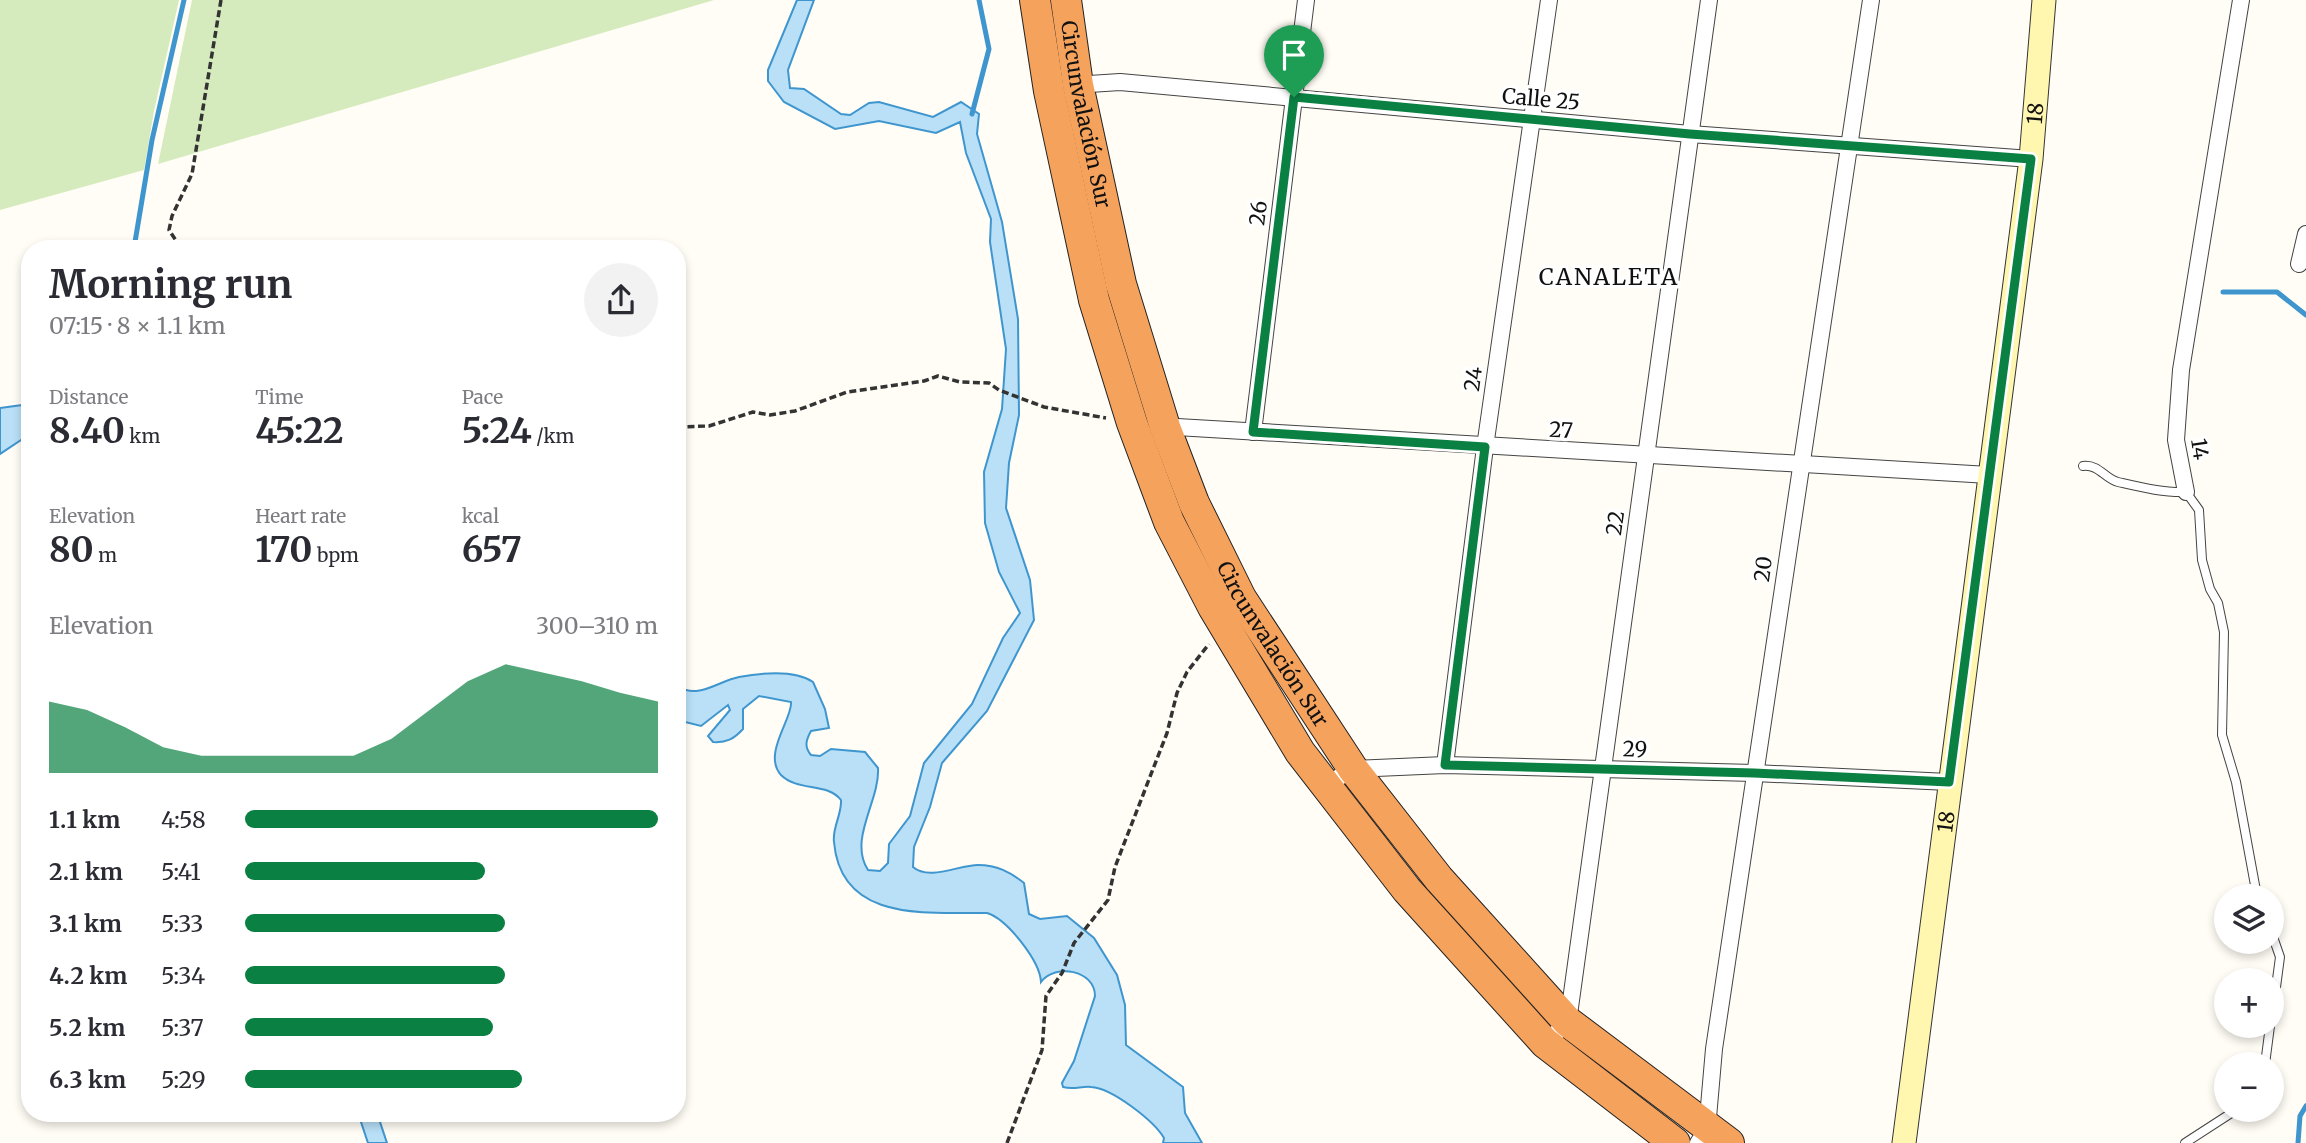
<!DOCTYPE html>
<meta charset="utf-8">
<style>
body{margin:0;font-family:Merriweather,serif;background:#f2f2f3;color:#2b2b33;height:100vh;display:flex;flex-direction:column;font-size:26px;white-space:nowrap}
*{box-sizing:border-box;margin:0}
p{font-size:23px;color:#7c7c81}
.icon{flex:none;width:38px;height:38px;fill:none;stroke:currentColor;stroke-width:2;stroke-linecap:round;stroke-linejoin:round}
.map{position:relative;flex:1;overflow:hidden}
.side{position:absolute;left:21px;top:240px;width:665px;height:882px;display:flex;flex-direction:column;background:#fff;border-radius:28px;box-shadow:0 4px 10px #0003}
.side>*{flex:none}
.buttons{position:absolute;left:2214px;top:884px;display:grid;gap:14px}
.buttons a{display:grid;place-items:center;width:70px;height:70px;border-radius:50%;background:#fff;box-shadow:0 4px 10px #0003;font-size:35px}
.pin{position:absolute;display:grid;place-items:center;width:60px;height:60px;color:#fff;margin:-72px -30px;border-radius:50% 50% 50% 0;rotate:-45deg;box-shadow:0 0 7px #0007}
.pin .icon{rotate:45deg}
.round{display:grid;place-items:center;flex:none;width:74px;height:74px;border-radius:37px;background:#f2f2f3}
.head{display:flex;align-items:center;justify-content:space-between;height:119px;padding:0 28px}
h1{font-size:38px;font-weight:700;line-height:52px}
.figures{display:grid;grid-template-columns:repeat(3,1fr);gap:10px;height:119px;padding:7px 28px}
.figures div{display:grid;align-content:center}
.figures b{font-size:35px;font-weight:700}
.figures small{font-size:19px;font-weight:400}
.figures p{font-size:19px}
.chart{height:196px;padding:14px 28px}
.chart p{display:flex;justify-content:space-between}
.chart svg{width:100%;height:126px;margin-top:7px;fill:#0b8043;opacity:.7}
ul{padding:0 28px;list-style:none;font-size:23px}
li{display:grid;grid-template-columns:112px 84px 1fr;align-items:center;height:52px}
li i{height:18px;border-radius:9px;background:#0b8043}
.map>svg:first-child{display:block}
.green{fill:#d5ebbd}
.water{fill:#b9e0f7;stroke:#3f96cf;stroke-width:2}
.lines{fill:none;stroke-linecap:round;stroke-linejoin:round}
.stream{stroke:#3f96cf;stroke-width:5}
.lane-casing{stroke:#444;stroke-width:10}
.street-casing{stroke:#444;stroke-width:18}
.secondary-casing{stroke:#333;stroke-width:25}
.highway-casing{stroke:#222;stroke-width:32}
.path{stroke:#333;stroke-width:3.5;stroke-dasharray:7 3.5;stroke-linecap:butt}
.lane{stroke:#fff;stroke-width:8}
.street{stroke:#fff;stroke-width:16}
.secondary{stroke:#fff6b0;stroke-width:23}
.highway{stroke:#f5a25d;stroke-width:30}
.route-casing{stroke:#fff;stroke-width:14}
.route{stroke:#0b8043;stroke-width:9}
.labels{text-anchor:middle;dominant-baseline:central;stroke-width:7;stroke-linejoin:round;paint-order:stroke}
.street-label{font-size:21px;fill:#111;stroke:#fff}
.neighbourhood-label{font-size:23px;letter-spacing:2px;fill:#111;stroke:#fff}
</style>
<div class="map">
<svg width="2306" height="1143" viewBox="0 0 2306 1143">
<rect width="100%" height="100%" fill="#fffdf5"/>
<g class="green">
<path d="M0 0H179L154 111 144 170 0 210Z"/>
<path d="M192 0H714L158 164Z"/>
</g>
<g class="water">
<path d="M797 0H814L788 70 790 88 804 89 841 114 850 115 869 103 879 102 933 117 961 102 979 114 977 134 1002 222 1018 319 1019 415 1009 463 1006 508 1030 580 1034 620 987 711 942 763 930 807 914 847 913 867C929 881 959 865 978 865 997 865 1010 872 1024 883L1029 914 1040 919 1067 916 1094 938 1117 975 1125 1005 1126 1045 1183 1087 1185 1113 1202 1143H1163L1164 1138C1154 1121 1112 1088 1091 1087 1081 1086 1074 1090 1063 1087L1062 1083 1074 1061 1095 996C1095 970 1055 963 1041 982 1040 961 1007 919 987 913 930 912 841 924 834 842 832 828 842 814 841 800 827 782 798 792 781 775 762 754 793 718 791 702L759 696 743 709V729C734 739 726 743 713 742L708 736 730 710 728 705 701 726 677 720V685C697 701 718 681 739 677 761 673 794 669 813 682L825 709 829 728 811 731C806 740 804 747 811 755L820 756 831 749 865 752 878 768C880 801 848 839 868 870L880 871 888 863 889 844 910 816 924 763 972 704 1003 638 1020 613 999 572 985 523 984 472 1002 409 1006 349 990 242 991 219 966 153 960 122 936 133 879 121 835 129 784 102 768 81V70Z"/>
<path d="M30 404V434L0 454V408Z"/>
<path d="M358 1113H377L387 1143H368Z"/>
</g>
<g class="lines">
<g class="stream">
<path d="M972 114 989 49 979 0"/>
<path d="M134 248 152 140 184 0"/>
<path d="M2223 292H2277L2306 315"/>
<path d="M2298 1143 2300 1116 2306 1106"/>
</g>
<defs>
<g id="lane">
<path d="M2083 466C2099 464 2105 479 2118 482 2140 487 2164 493 2186 492L2199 510 2202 560 2210 589 2218 603 2224 632 2222 735 2236 782 2257 896"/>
<path d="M2272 934 2280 957 2272 1017"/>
<path d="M2265 1064 2270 1026"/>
<path d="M2185 1143 2236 1110"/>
</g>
<g id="street">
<path d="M1074 85 1120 82 1690 134 2031 159"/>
<path d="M2299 264 2306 234"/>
<path d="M1160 426 1989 475"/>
<path d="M1253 432 1306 0"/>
<path d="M2186 492 2176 440 2181 370 2241 0"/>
<path d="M1445 765 1485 447 1549 0"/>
<path d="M1324 786 1353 769 1445 765 1754 773 1949 782"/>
<path d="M1545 1043 1568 1022 1709 0"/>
<path d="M1698 1143 1707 1129 1714 1049 1871 0"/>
</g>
<g id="secondary">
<path id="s1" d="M1904 1143 2031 159 2044 0"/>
</g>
<g id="highway">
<path d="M1035 0 1049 91 1094 300 1132 423 1169 522 1213 607 1300 752 1407 890 1545 1043 1675 1143"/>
<path id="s2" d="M1066 0 1078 85 1121 284 1165 427 1194 503 1241 598 1353 769 1439 879 1568 1022 1729 1143"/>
</g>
</defs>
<use href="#lane" class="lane-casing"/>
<use href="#street" class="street-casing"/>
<use href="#secondary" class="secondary-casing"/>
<use href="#highway" class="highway-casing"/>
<g class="path">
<path d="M181 248 169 230 172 216 192 174 221 0"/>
<path d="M677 427 709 426 753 412 770 415 795 411 847 392 924 381 938 376 960 382 989 383 999 390 1044 407 1106 418"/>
<path d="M1007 1143 1042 1050 1046 996 1062 973 1074 943 1108 900 1115 867 1167 733 1177 693 1187 672 1209 644"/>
</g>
<use href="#lane" class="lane"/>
<use href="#street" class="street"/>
<use href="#secondary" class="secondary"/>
<use href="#highway" class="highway"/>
</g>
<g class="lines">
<defs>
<path id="route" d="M1294 97 1690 134 2031 159 1949 782 1754 773 1445 765 1485 447 1253 432Z"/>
</defs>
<use href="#route" class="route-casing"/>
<use href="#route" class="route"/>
</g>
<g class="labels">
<g class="street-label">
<text transform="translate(1541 99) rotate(5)">Calle 25</text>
<text stroke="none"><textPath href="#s2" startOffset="116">Circunvalación Sur</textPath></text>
<text stroke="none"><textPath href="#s1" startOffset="1038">18</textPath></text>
<text transform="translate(1258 213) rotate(-83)">26</text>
<text transform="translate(1473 379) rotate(-82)">24</text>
<text transform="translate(1561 430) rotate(3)">27</text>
<text transform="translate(2200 449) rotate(82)">14</text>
<text transform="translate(1615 523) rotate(-82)">22</text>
<text transform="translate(1763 569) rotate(-82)">20</text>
<text stroke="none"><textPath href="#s2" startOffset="682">Circunvalación Sur</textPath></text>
<text transform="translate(1635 749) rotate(1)">29</text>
<text stroke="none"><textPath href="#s1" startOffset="324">18</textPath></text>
</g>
<g class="neighbourhood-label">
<text x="1609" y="276">CANALETA</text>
</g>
</g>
</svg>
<div class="buttons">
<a><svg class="icon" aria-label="layers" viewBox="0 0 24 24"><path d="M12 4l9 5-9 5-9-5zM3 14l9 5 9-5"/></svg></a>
<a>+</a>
<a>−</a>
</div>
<div class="pin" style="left:1294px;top:97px;background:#1e9e55"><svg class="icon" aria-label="arrive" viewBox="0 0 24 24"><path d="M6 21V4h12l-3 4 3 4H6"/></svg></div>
<section class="side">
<div class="head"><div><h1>Morning run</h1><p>07:15 · 8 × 1.1 km</p></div><a class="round"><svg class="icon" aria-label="share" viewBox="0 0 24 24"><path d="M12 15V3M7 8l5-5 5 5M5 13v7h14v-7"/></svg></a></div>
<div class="figures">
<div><p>Distance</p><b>8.40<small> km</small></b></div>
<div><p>Time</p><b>45:22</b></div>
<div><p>Pace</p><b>5:24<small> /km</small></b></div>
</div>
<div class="figures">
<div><p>Elevation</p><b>80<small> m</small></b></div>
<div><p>Heart rate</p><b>170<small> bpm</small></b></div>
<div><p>kcal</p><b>657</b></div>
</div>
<div class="chart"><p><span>Elevation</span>300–310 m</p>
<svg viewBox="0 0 160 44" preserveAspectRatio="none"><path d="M0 44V19L10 22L20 28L30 35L40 38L50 38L60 38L70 38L80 38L90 32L100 22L110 12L120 6L130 9L140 12L150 16L160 19V44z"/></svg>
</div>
<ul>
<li><b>1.1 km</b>4:58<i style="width:100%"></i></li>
<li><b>2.1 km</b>5:41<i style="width:58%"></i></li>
<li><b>3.1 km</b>5:33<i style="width:63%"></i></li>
<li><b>4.2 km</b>5:34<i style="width:63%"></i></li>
<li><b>5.2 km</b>5:37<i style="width:60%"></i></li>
<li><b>6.3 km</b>5:29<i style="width:67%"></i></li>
</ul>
</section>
</div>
